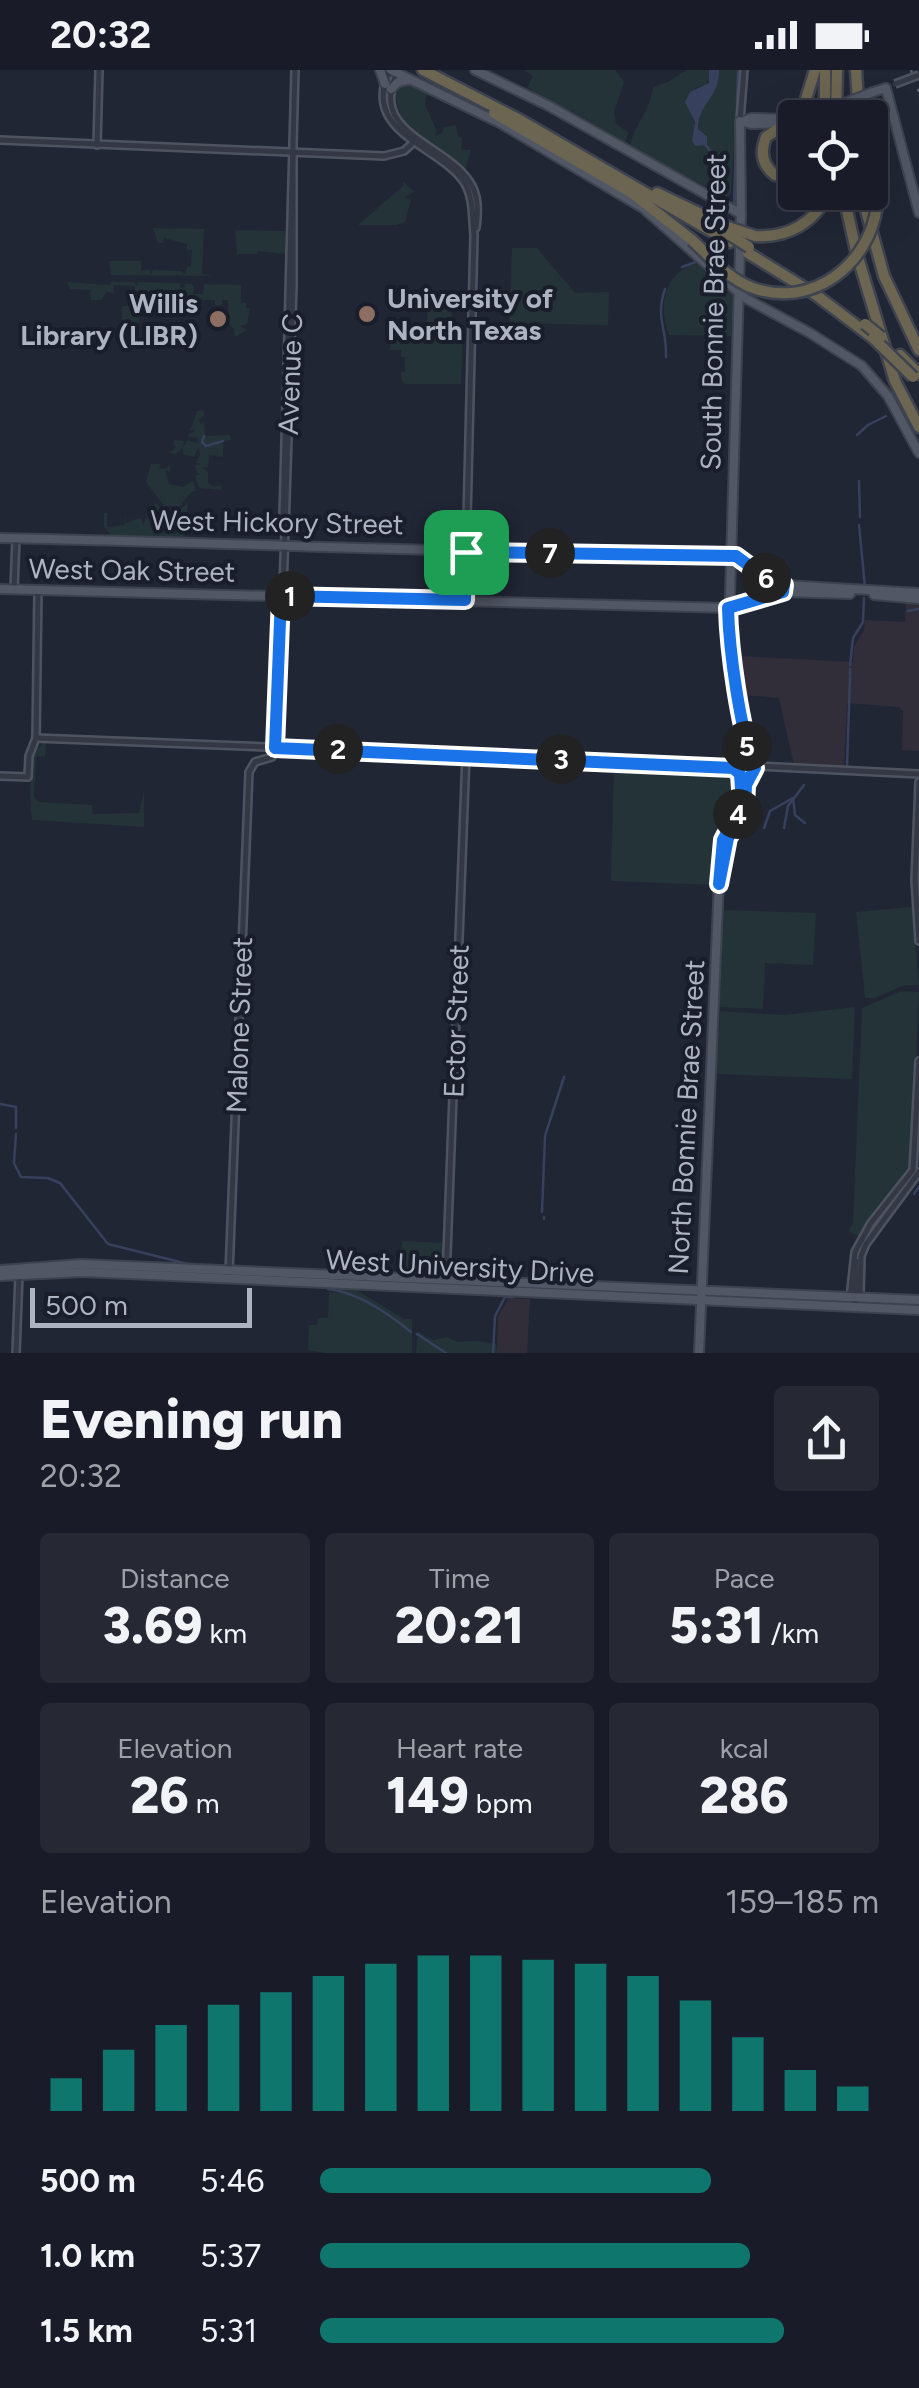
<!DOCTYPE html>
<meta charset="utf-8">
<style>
body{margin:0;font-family:Figtree,sans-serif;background:#262934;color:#f1f3f6;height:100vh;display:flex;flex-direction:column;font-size:38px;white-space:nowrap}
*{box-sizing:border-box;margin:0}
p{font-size:32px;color:#9fa1a8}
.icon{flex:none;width:55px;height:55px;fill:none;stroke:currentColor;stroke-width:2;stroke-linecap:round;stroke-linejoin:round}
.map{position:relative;height:1283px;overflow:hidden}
.drawer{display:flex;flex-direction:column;background:#191c28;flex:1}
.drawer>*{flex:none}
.controls{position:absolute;left:778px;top:30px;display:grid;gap:20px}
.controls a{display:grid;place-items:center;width:110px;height:110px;border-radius:10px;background:#191c28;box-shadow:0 10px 40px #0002,0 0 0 2px #373a45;font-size:50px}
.scale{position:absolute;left:30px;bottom:25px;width:222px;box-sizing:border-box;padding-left:10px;border:5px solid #aeb3c2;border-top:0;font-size:28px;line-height:35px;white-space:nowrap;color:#aeb3c2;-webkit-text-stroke:8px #191e2a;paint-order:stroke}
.pin{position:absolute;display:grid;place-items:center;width:85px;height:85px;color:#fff;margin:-42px;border-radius:20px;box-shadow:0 5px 15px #0006}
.km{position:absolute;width:50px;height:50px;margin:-25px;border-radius:50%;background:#222;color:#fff;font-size:28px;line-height:50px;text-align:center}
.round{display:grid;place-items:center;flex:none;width:105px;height:105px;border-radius:10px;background:#262934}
.overview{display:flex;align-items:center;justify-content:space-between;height:170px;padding:0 40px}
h1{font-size:55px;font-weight:800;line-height:75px}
.figures{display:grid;grid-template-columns:repeat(3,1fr);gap:15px;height:170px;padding:10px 40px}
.figures div{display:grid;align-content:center;border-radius:10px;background:#262934;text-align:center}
.figures b{font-size:50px;font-weight:800}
.figures small{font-size:28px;font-weight:400}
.figures p{font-size:28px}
.chart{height:280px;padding:20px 40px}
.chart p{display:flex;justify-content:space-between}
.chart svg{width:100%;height:180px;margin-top:10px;stroke:#0f766e;stroke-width:6}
ul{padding:0 40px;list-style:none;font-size:32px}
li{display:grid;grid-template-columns:160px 120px 1fr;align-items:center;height:75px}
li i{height:25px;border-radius:12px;background:#0f766e}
.status{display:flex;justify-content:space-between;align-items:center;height:70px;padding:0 50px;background:#191c28;direction:ltr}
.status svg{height:28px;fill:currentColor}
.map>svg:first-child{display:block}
.medical{fill:#312e3a}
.green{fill:#233337}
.water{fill:#37415d}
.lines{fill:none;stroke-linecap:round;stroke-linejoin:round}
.stream{stroke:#37415d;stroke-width:2.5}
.minor-casing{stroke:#4e5360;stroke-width:10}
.major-casing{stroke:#3d424f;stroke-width:12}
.highway-casing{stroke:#3e4350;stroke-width:15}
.minor{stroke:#343845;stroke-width:5}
.major{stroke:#525765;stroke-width:8}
.highway{stroke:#6b6551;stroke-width:10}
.rail{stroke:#565c6c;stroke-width:2.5;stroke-dasharray:10 10;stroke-linecap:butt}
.minor-bridge-casing{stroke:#4e5360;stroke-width:10;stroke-linecap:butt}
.major-bridge-casing{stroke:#3d424f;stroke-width:12;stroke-linecap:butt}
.highway-bridge-casing{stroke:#3e4350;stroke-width:15;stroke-linecap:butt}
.minor-bridge{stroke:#343845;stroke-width:5}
.major-bridge{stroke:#525765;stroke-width:8}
.highway-bridge{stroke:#6b6551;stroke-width:10}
.route-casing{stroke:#fff;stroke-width:20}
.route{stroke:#1a73e8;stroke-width:12}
.education-dot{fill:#8d6e63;stroke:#191e2a;stroke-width:4}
.labels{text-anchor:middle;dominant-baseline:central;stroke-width:8;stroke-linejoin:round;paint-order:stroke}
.poi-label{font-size:28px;font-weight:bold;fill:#aeb3c2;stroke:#191e2a;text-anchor:start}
.street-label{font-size:28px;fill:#aeb3c2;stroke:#191e2a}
</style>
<div class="status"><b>20:32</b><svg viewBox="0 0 49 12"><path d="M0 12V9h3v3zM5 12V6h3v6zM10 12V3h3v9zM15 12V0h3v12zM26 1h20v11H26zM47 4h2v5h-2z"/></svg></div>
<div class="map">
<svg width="919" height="1283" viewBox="0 0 919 1283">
<rect width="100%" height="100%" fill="#212635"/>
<g class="medical">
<path d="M906 532 919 533V681L902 680 903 641 899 637 847 633 844 697 794 695 779 628 743 625 737 586 853 592 854 577 864 560 865 550 905 552Z"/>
<path d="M509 1228 530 1229 527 1283H497L498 1246Z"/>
</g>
<g class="green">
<path d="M523 0H615L624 12 614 42 616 54 628 62 625 75 598 60 599 57 573 42 574 39 568 44 531 24 532 19 529 18 525 22 533 6Z"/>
<path d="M686 0H709L711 8 706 15 695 18 691 43 696 59 692 71 707 65 698 59C698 35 720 25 719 0H739L731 122 728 128 630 77C633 56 649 45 653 17L668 12Z"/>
<path d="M409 14 427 22 425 35 437 61 435 66 442 63 444 57 456 55 458 67 462 68 461 79 471 80 465 102C438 78 393 61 396 19Z"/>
<path d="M403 111 414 122 405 127 411 130 405 152 397 155H358L403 116Z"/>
<path d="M153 158 204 159 202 204 213 206 111 205 109 191H141V200H150L151 204 153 200 181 201 185 204 187 197 191 196 192 180H187V174L164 168 163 173H158Z"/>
<path d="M235 160 285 161V184L258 181 257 184H237Z"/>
<path d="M512 178H537L575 223 609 222 608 255 509 253Z"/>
<path d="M695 194 704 196 733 224 731 266 669 265C658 237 663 204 695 194Z"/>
<path d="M67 212 110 215 111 212H133L137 216 138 212 180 213V217L184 218 185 214H191L194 216 191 242H163L164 234 169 228 163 232V219H155L154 231 147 228 153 235H140L139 254H130L128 248 122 256 126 261 120 262 118 254 122 253V236H139L134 216 114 215V223L106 222 101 230H91L90 220 70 219Z"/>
<path d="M204 214 241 215V233L246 232V238H250L247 254 240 256 247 260 235 267 234 259 229 254 228 230H222V235H215V230H203L202 227 201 230H193V224H203Z"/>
<path d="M427 227H452L451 261 463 262 461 314H405L401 309V302H405V287H401V280H390L391 261H448L427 260Z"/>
<path d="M204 340V346L199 349 201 355 204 351 205 366 230 365 231 370 223 371V387L209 385 208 397 202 398 208 402V413L214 417 221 415V420L199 418 195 406 202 403H197L195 395 202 394 195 393 200 386 199 376 194 387 183 384V377L176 384 170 383 176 376 173 375 174 370 184 371 183 377 188 370 198 373 197 368 188 367 189 363 195 362 194 359 190 361 197 341Z"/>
<path d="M151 394H161L159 398 165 399 170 394V402L165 400 169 414 183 417 193 411 196 421 191 422 180 436H164L146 412Z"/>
<path d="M155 432 164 442 160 453 155 449V456H160V461L173 462 174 465 183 455 179 440 188 433 185 468 156 467 155 464 154 467 112 466 104 457V443H107V457L125 455 126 442V453L133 451 131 445 133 450 141 448 143 455 146 448 154 450 157 443H154Z"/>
<path d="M46 671 45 686 36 687 34 727 38 732 92 735 93 744 139 743 144 721V757L32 750C30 728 25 683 46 671Z"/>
<path d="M614 691 733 701 736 704 740 732 720 771 716 815 611 811Z"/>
<path d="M912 837 919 915H905L875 928H865L856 842Z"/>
<path d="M724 840 816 843 813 895 765 893 763 939 718 937Z"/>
<path d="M901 921 919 922 911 1097 859 1166 848 1161 853 1153 862 938Z"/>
<path d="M855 937 852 1009 716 1004 720 941 784 945Z"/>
<path d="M402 1171 446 1173 444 1207H400Z"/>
<path d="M340 1217 353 1218 404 1249H412V1283H326L308 1280 309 1255H317L318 1248H328L329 1222 338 1223Z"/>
<path d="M418 1262 433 1270 447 1267 457 1272 476 1271 496 1274 497 1283H416Z"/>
</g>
<path class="water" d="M709 0H719C720 28 698 33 698 59L707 66V75L695 76 692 71 695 52 685 32 690 22 709 13Z"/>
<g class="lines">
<g class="stream">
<path d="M705 74 713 85V98L729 134"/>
<path d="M734 134 738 0"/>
<path d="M682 197 696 192"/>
<path d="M665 219C655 248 667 258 666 287"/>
<path d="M857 365 868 355 886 346"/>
<path d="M204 366 202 372 206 376 223 371"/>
<path d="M859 411 860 447"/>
<path d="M859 455 865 517"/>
<path d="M908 541 919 539"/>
<path d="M850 595 853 568 863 552 864 528"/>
<path d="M850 605V599"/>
<path d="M847 697 850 607"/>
<path d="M764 758 770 741 793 728 795 745 805 753"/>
<path d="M784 758 788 736 804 715"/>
<path d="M0 1034 16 1037V1058"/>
<path d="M16 1064 14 1093 21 1107 48 1108 60 1113 108 1174 192 1195"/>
<path d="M914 1124 919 1117"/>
<path d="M542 1142 545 1066 564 1007"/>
<path d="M544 1147V1149"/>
<path d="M328 1219C358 1222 389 1244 411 1262"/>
<path d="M532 1227H540"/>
<path d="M546 1227 586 1229"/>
<path d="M594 1229 621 1231"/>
<path d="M626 1231H647"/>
<path d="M653 1232 685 1233"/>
<path d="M417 1264 446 1283"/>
<path d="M493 1283 495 1246 505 1227H514"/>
</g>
<defs>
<g id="minor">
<path d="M390 0C359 62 440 76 464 112 474 128 472 147 474 165L465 530"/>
<path d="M398 2C366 62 445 74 469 111 479 125 478 141 476 158"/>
<path d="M740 51 744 0"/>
<path d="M0 70 384 86 404 81 417 69"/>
<path d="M97 75 99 0"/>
<path d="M283 446 295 0"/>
<path d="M14 519 16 468"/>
<path d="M36 668 576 689 736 699"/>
<path d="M755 696 919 704"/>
<path d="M0 706 28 707 29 686 36 668 38 520"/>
<path d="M919 712 915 810 919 871"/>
<path d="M229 1203 249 702 255 692 272 687 275 677 279 535 283 520 293 216V83"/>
<path d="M446 1210 466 685"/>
<path d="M860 1225 861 1186 866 1174 919 1102"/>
<path d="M850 1228 855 1182 871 1153 913 1100 919 991"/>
<path d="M855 1238 856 1191"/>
<path d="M16 1283 19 1205"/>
</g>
<g id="major">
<path d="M380 0 385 14"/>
<path d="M391 0 500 53 643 138 745 228 810 263 862 296 888 326 919 383"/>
<path d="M475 0 549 36 741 144"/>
<path d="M391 19 398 12 408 10"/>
<path d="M873 22 886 18 919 143"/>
<path d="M744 51 751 48 795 49"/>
<path d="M0 468C243 473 487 484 730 486 749 490 764 508 785 515L919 523"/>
<path d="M0 519 729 538 783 522 850 524"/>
<path d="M874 525 919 529"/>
<path d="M742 723 738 698 746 679"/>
<path d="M719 814 728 767 745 739 746 715 755 698 746 675 729 562 741 144 740 51 751 54 795 53"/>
<path d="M0 1200 81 1194 919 1230"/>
<path d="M0 1206 83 1202 919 1240"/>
<path d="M699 1283 719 811"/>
</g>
<g id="highway">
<path d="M423 0 520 50 730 172"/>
<path d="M856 0 859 48"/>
<path d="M494 43 632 123 692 170"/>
<path d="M796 48 802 42 815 0"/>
<path d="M825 48V0"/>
<path d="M836 48 837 0"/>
<path d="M784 55 766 67C760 82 762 95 775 105H795"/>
<path d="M870 91 876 112 877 136"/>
<path d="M843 122 856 181 895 311 919 357"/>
<path d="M861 122 884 206 919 280"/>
<path d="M657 123 728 157"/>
<path d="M755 166C788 168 815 153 829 122"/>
<path d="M748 183 816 225 873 268"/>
<path d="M900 285 919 304"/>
</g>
</defs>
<use href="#minor" class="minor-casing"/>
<use href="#major" class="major-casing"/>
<use href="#highway" class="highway-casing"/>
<use href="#minor" class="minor"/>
<use href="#major" class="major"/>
<use href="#highway" class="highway"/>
<path class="rail" d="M911 0 919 22"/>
<defs>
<path id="minor-bridge" d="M895 14 919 5"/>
<path id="major-bridge" d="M813 45 873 22"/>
<g id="highway-bridge">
<path d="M728 157 755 166"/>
<path d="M730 165 749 177"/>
<path d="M692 170C710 187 728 209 753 218 812 239 869 195 877 136"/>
<path d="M865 254 881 267"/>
<path d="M873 268 913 307"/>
</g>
</defs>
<use href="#minor-bridge" class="minor-bridge-casing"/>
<use href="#major-bridge" class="major-bridge-casing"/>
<use href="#highway-bridge" class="highway-bridge-casing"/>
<use href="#minor-bridge" class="minor-bridge"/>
<use href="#major-bridge" class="major-bridge"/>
<use href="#highway-bridge" class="highway-bridge"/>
</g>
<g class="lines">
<defs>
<path id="route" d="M466 482 736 486 767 509 784 515 783 522 728 538C729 580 740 660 755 698L746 715 745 740 728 768 719 814 723 770 742 734 740 704 733 698 275 678 281 526 465 530Z"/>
</defs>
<use href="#route" class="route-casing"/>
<use href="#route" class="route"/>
</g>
<g class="education-dot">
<circle cx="367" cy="244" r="10"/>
<circle cx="218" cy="249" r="10"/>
</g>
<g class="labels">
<g class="poi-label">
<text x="387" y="228">University of<tspan x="387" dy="32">North Texas</tspan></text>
<text x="198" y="233" text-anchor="end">Willis<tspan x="198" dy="32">Library (LIBR)</tspan></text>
</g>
<g class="street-label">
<text transform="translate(713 242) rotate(-89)">South Bonnie Brae Street</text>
<text transform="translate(290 304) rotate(-88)">Avenue C</text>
<text transform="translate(277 452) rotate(1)">West Hickory Street</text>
<text transform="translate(132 500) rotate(1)">West Oak Street</text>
<text transform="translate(456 951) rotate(-88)">Ector Street</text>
<text transform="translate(239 955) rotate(-88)">Malone Street</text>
<text transform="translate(686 1047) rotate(-87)">North Bonnie Brae Street</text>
<text transform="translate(460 1196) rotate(3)">West University Drive</text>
</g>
</g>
</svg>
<div class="controls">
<a><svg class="icon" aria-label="locate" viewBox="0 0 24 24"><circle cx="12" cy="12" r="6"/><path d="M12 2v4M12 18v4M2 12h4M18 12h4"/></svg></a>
</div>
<div class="scale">500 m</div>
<div class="pin" style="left:466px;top:482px;background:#1e9e55"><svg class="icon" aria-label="arrive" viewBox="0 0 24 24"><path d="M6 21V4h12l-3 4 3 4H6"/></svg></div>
<b class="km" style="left:290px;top:526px">1</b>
<b class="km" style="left:338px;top:679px">2</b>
<b class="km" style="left:561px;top:689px">3</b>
<b class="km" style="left:738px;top:744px">4</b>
<b class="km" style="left:747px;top:676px">5</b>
<b class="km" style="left:766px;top:508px">6</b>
<b class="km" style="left:550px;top:483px">7</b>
</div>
<section class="drawer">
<div class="overview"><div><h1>Evening run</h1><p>20:32</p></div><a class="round"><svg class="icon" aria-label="share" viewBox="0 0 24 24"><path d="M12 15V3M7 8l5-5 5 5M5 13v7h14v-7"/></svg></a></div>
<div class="figures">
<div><p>Distance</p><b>3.69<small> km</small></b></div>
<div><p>Time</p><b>20:21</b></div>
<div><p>Pace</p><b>5:31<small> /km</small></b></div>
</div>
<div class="figures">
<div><p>Elevation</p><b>26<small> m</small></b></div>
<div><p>Heart rate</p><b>149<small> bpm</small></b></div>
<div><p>kcal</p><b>286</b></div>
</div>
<div class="chart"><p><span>Elevation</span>159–185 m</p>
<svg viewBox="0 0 160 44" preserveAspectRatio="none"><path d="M5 44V36M15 44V29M25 44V23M35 44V18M45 44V15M55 44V11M65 44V8M75 44V6M85 44V6M95 44V7M105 44V8M115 44V11M125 44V17M135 44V26M145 44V34M155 44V38"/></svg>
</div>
<ul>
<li><b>500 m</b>5:46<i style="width:70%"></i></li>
<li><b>1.0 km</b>5:37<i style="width:77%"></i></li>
<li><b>1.5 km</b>5:31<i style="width:83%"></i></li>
</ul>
</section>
